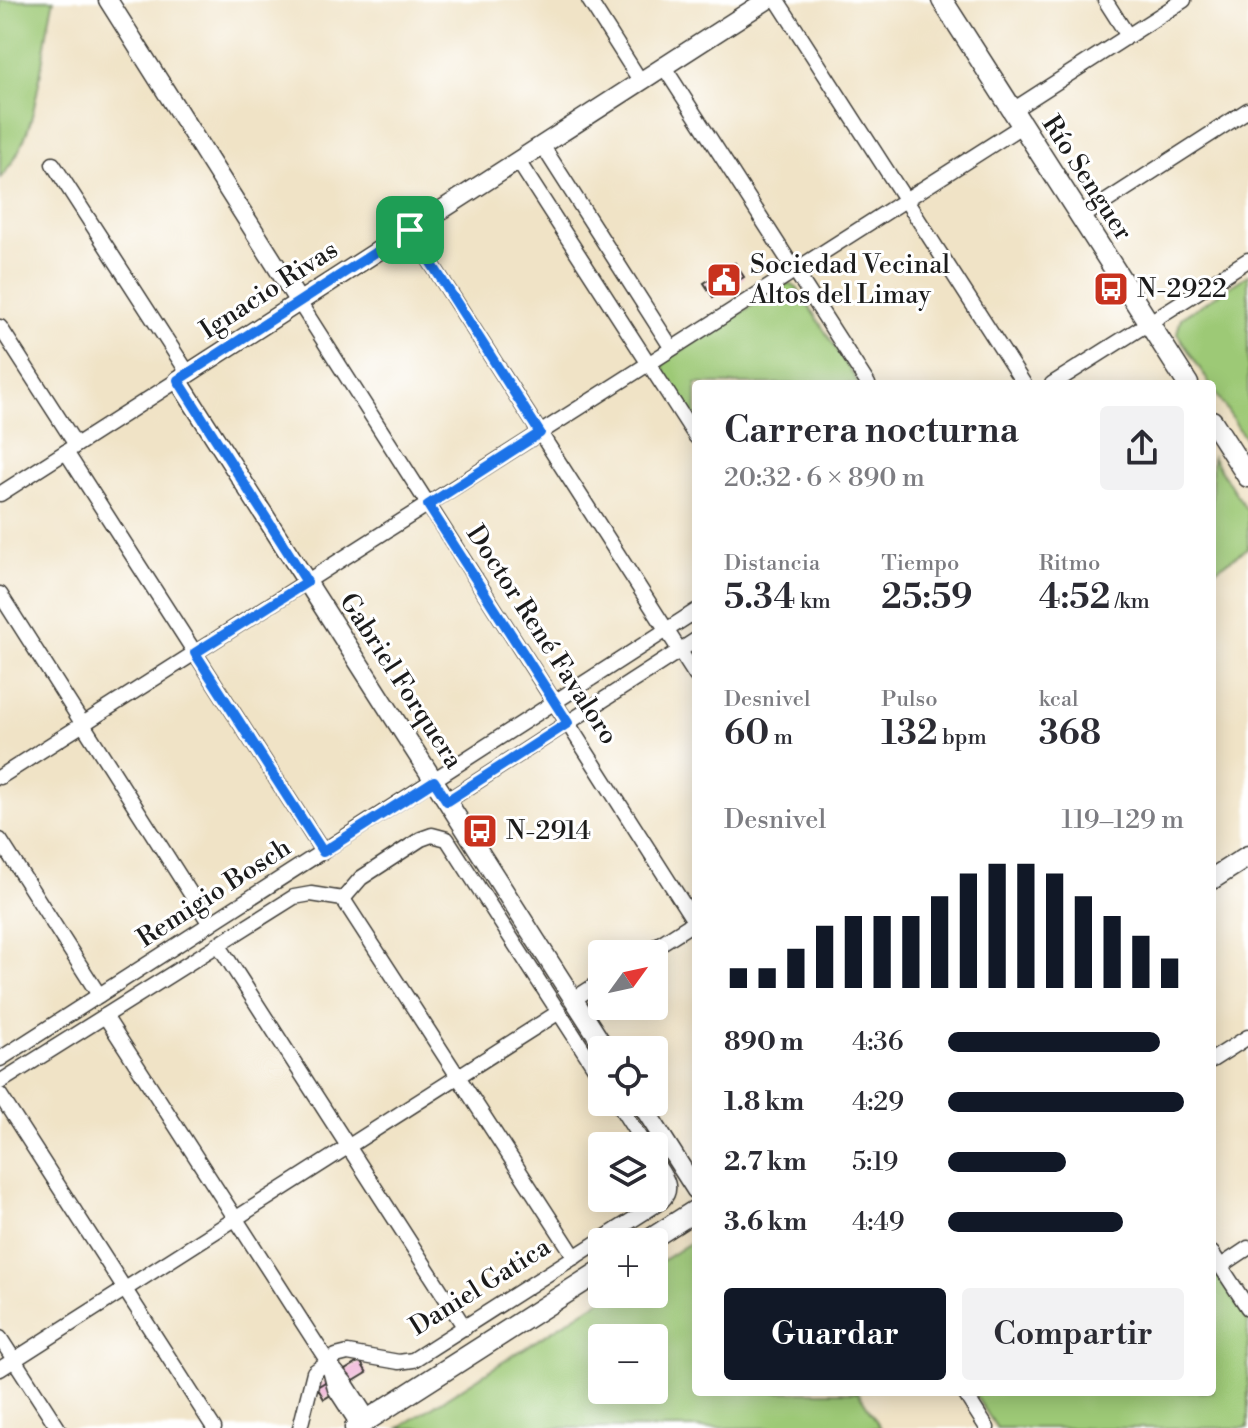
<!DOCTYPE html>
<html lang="es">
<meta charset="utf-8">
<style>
body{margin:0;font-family:"Libre Bodoni",serif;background:#f2f2f3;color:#2b2b33;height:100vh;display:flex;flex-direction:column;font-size:30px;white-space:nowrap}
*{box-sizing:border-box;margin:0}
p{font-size:26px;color:#7c7c81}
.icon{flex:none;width:44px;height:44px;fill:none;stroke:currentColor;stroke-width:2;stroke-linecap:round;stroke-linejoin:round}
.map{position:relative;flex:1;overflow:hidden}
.side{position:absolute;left:692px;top:380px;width:524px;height:1016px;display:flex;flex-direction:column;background:#fff;border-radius:8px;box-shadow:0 4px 20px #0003}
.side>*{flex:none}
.needle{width:52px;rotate:57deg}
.buttons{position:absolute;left:588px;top:940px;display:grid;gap:16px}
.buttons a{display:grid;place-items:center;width:80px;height:80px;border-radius:8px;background:#fff;box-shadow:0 4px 20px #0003;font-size:40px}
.pin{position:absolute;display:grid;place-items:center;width:68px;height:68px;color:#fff;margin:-34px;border-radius:16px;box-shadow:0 4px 12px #0006}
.round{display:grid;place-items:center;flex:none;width:84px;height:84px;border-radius:8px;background:#f2f2f3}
.head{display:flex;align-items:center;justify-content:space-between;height:136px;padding:0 32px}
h1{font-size:36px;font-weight:600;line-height:60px}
.metrics{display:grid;grid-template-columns:repeat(3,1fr);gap:12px;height:136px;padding:8px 32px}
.metrics div{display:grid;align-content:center}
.metrics b{font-size:34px;font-weight:600}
.metrics small{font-size:22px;font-weight:400}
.metrics p{font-size:22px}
.chart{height:224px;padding:16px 32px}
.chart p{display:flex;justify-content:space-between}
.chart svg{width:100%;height:144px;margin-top:8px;stroke:#111827;stroke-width:6}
.cta{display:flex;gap:16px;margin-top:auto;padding:16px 32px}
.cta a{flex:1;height:92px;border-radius:8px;background:#111827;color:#fff;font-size:32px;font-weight:600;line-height:92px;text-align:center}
.cta a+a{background:#f2f2f3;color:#2b2b33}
ul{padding:0 32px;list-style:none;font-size:26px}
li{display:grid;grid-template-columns:128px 96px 1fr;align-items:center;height:60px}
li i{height:20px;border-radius:10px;background:#111827}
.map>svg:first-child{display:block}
.green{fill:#9dc976;stroke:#5c7249;stroke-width:2;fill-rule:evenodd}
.building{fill:#eca4cf}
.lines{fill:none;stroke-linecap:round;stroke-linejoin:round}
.minor-casing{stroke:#3c3a36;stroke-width:17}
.tertiary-casing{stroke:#3c3a36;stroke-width:21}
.secondary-casing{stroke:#3c3a36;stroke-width:23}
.minor{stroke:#fff;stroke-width:14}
.tertiary{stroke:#fff;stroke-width:18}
.secondary{stroke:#fff;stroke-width:20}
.route-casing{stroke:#fff;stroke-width:16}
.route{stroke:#1a73e8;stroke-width:10}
.labels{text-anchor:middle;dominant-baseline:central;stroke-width:6;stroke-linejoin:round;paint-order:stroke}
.street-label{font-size:26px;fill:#1c1c1c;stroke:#fff}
.poi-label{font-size:26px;fill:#1c1c1c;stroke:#fff;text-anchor:start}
</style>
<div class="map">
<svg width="1248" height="1428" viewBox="0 0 1248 1428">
<rect width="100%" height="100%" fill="#fff"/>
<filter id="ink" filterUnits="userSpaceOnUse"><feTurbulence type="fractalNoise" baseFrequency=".0125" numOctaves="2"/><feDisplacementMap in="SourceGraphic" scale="16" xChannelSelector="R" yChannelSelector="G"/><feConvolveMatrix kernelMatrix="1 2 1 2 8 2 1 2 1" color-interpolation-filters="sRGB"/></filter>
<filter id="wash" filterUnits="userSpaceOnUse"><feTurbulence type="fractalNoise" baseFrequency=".006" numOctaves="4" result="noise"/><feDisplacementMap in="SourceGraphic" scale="32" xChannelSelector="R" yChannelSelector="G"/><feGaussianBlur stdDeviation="1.8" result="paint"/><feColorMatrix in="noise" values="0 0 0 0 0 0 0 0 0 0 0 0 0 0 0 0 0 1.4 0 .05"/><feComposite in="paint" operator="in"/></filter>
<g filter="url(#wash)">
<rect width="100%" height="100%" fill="#f0e3c6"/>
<g class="green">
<path d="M0 0H54C38 58 43 132 0 178Z"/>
<path d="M1248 275V443L1177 333 1181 318Z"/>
<path d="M788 283 797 288 859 384H696V421L666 374 663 367 665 361Z"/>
<path d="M1212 457 1248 512V548L1212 572Z"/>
<path d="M696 1239V1392H858L881 1428H399L610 1294H654V1266ZM602 1338H654V1390H602Z"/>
<path d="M1212 1265 1248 1321V1428H997L973 1392H1212Z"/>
</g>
<g id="blocks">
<g class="building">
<path d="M735 263 744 277 713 297 704 283Z"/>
<path d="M360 1361 367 1373 324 1399 317 1387Z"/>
</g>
</g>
</g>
<g filter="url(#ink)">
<use href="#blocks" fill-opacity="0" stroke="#3c3a36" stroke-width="2"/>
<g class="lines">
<defs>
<g id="minor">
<path d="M589 0 641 82"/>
<path d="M777 0 1024 384"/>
<path d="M1105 0 1128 36"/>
<path d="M664 67 868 384"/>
<path d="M1013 110 1184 0"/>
<path d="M542 145 671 347"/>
<path d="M518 161 696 437"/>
<path d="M53 164 188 373"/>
<path d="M1082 217 1248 110"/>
<path d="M410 230 696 676"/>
<path d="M299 302 696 924"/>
<path d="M0 327 76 445"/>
<path d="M1052 384 1248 260"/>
<path d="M66 452 323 852"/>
<path d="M0 494 178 380"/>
<path d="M0 594 210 924"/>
<path d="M0 777 1023 125"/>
<path d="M447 801 696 640"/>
<path d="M0 840 99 995"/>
<path d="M343 899 575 1257"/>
<path d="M343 899 361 878 421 839 432 835 447 839 602 1079"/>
<path d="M218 944 465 1328"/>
<path d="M644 954 696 921"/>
<path d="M574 999 602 981"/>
<path d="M105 1016 328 1362 345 1382 369 1419"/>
<path d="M0 1059 696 611"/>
<path d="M1212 1060 1248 1037"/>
<path d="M0 1082 294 897 311 894 343 899"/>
<path d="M0 1095 214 1428"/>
<path d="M617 1102 645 1146"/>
<path d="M1212 1253 1248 1308"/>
<path d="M1221 1266 1248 1248"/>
<path d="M0 1338 58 1428"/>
<path d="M329 1366 335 1389 359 1426"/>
<path d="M0 1369 559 1012"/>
<path d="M964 1392 987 1428"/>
<path d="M300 1428 314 1372 336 1356 348 1353 399 1362 413 1360 662 1201C676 1187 663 1174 654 1160"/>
</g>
<g id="tertiary">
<path d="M108 0 299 302"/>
<path d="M606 1050 178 380 767 0"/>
<path d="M640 1102 696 1190"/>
</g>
<g id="secondary">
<path d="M942 0 1188 384"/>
<path d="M1212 421 1248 477"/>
<path d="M1212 879 1248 856"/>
<path d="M646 1242 696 1210"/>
<path d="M355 1428 602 1270"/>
</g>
</defs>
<use href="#minor" class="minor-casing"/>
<use href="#tertiary" class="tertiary-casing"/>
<use href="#secondary" class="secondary-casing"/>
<use href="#minor" class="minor"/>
<use href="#tertiary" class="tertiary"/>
<use href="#secondary" class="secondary"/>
</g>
</g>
<g class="lines" filter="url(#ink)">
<defs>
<path id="route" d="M410 230 540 433 428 505 568 723 447 801 434 781 323 852 195 653 307 582 178 380Z"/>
</defs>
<use href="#route" class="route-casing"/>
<use href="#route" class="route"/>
</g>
<defs>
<symbol id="civic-square" viewBox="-11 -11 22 22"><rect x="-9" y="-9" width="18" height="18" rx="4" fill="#c8321e" stroke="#fff"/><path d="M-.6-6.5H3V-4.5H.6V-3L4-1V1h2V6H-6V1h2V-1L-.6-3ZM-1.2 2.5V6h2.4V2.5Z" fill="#fff"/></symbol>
<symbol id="bus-square" viewBox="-11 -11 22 22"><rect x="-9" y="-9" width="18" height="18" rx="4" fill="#c8321e" stroke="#fff"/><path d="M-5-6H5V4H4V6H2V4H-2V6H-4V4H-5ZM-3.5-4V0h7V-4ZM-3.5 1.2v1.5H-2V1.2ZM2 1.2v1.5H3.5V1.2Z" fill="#fff"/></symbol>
</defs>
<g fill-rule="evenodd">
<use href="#civic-square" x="704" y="260" width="40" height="40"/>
<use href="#bus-square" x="1091" y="269" width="40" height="40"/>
<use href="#bus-square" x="460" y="811" width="40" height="40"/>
</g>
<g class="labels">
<g class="street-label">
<text transform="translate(1087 178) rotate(57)">Río Senguer</text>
<text transform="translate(269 290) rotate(-33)">Ignacio Rivas</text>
<text transform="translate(542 635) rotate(57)">Doctor René Favaloro</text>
<text transform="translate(401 681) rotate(57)">Gabriel Forquera</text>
<text transform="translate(214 893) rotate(-33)">Remigio Bosch</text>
<text transform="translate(480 1287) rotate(-32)">Daniel Gatica</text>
</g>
<g class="poi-label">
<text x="750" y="265">Sociedad Vecinal<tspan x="750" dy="30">Altos del Limay</tspan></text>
<text x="1137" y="289">N-2922</text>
<text x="506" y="831">N-2914</text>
</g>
</g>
</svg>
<div class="buttons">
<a><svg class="needle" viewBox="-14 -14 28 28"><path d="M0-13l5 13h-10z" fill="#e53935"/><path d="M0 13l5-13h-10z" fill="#7c7c81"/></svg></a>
<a><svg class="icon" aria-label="locate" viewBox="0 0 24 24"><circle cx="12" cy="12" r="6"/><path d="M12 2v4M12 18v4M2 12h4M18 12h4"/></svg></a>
<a><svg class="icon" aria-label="layers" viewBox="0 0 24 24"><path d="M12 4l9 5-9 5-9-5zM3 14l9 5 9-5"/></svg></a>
<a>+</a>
<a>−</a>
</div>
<div class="pin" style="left:410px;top:230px;background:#1e9e55"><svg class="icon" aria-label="arrive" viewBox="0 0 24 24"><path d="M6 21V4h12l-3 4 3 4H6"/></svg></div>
<section class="side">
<div class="head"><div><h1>Carrera nocturna</h1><p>20:32 · 6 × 890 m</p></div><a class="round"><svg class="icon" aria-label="share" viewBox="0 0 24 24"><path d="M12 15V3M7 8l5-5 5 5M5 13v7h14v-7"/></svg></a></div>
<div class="metrics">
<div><p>Distancia</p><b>5.34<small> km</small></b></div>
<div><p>Tiempo</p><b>25:59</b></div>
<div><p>Ritmo</p><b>4:52<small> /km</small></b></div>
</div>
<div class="metrics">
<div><p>Desnivel</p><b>60<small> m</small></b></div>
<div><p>Pulso</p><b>132<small> bpm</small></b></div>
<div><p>kcal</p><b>368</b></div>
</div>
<div class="chart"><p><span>Desnivel</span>119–129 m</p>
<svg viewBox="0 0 160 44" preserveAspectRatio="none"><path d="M5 44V38M15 44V38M25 44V32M35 44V25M45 44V22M55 44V22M65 44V22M75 44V16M85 44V9M95 44V6M105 44V6M115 44V9M125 44V16M135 44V22M145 44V28M155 44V35"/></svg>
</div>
<ul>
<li><b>890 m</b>4:36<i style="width:90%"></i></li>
<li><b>1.8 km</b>4:29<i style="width:100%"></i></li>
<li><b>2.7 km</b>5:19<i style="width:50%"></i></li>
<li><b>3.6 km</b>4:49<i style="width:74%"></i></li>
</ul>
<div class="cta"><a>Guardar</a><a>Compartir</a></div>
</section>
</div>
